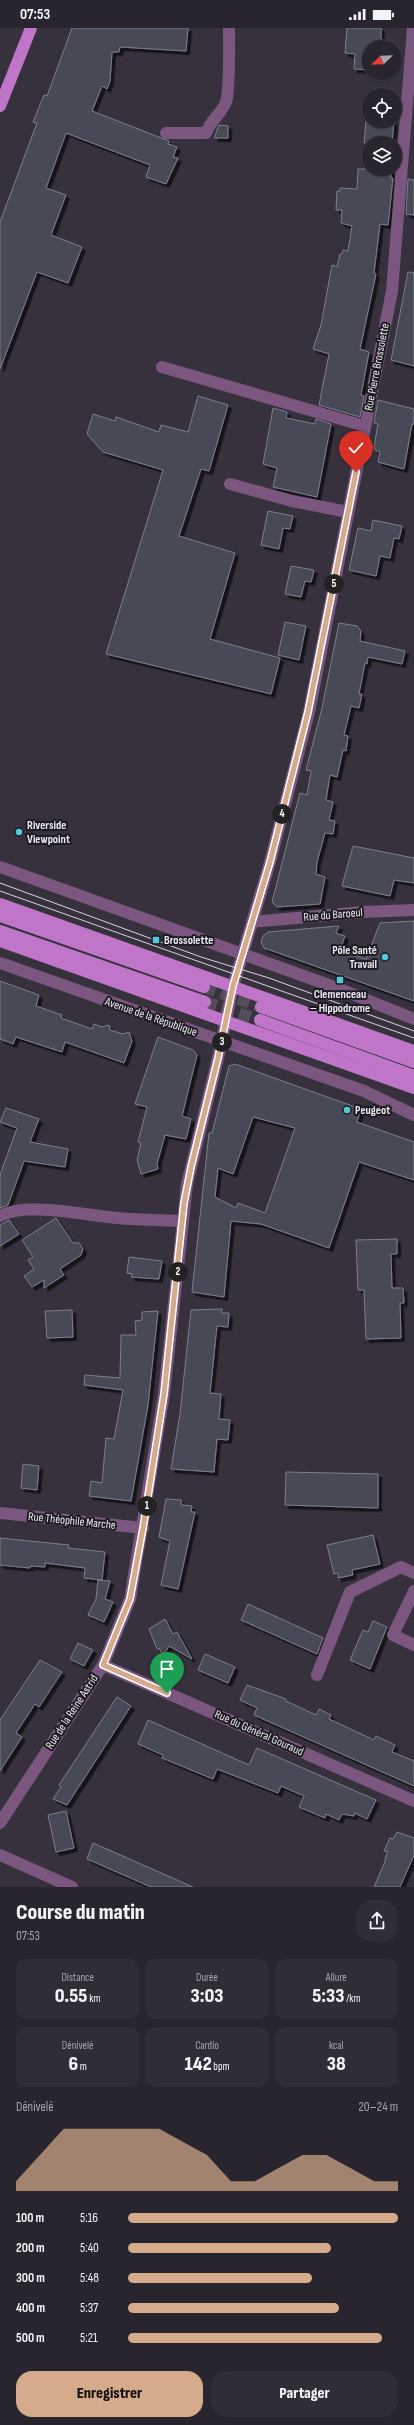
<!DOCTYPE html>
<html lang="fr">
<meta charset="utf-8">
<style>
body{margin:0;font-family:"Sofia Sans Condensed",sans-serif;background:#312d36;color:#f1f3f6;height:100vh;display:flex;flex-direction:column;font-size:15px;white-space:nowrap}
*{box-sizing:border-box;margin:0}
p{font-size:13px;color:#a5a5aa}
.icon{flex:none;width:22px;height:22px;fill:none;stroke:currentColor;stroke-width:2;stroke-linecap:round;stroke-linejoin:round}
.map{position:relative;height:1859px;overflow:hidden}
.drawer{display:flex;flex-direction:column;background:#29252e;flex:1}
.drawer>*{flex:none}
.needle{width:26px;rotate:247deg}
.tools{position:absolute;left:362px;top:12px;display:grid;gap:8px}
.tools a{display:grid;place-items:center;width:40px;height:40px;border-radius:50%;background:#29252e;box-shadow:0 1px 3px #0004,0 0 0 1px #45424a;font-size:20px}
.pin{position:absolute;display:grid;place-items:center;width:34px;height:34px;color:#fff;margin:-41px -17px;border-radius:50% 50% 50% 0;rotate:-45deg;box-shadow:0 0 4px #0007}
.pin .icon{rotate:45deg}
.km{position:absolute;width:20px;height:20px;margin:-10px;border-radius:50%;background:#222;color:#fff;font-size:11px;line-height:20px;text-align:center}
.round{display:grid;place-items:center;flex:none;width:42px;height:42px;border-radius:16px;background:#312d36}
.overview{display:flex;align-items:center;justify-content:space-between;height:68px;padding:0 16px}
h1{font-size:22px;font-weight:800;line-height:30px}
.stats{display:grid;grid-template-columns:repeat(3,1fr);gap:6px;height:68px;padding:4px 16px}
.stats div{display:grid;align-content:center;border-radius:10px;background:#312d36;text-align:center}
.stats b{font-size:20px;font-weight:800}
.stats small{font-size:11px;font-weight:400}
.stats p{font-size:11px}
.chart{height:112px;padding:8px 16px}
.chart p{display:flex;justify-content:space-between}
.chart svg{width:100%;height:72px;margin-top:4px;fill:#d6ab8b;opacity:.7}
.primary-button{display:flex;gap:8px;margin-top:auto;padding:8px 16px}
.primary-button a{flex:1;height:46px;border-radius:16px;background:#d6ab8b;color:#111;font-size:16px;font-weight:800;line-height:46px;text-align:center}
.primary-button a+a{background:#312d36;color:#f1f3f6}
ul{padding:0 16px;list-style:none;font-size:13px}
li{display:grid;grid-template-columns:64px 48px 1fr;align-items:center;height:30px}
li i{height:10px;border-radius:5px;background:#d6ab8b}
.status{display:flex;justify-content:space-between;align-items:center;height:28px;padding:0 20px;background:#29252e;direction:ltr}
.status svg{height:11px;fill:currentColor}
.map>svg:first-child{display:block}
.building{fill:#474856;stroke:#7d7e8e;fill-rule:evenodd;filter:url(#shadow)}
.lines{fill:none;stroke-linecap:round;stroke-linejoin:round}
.major-tunnel{stroke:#524d59;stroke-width:12;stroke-dasharray:12 6;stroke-linecap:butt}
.minor{stroke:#7b577f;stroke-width:12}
.major{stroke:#bf76c8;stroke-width:12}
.tram{stroke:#d8d5de;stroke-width:1}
.route-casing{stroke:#fff;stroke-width:8}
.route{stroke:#d6ab8b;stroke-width:5}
.poi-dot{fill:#52cbd9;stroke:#1d1b21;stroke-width:1.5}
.labels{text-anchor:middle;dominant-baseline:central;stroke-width:4;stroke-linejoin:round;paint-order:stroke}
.street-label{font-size:12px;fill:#edeaf3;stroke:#1d1b21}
.poi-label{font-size:12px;font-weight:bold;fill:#edeaf3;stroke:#1d1b21;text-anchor:start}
</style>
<div class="status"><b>07:53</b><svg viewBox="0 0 49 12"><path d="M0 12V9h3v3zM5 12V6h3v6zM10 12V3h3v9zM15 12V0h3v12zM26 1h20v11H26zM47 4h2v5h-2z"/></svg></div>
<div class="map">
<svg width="414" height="1859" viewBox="0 0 414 1859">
<defs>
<filter id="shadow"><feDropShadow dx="3.5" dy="3.5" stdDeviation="0" flood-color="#0009"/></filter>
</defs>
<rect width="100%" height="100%" fill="#37313e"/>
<g class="building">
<path d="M72 0H188L186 23 120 19 119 24H112L110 53 107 61 102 58 92 83 169 113 168 116 177 119 173 129 178 130 166 156 146 149 150 137 66 105 46 160 66 167 51 207 82 219 68 255 37 244 0 341V194L37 95 33 94 44 67 47 68Z"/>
<path d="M347 0H381V19H369V42L354 41 355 26 345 25Z"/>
<path d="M366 93H394L392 115H364Z"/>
<path d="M219 97 228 98V110H214Z"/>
<path d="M358 141H391V150H393L388 197 380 196 374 245 376 246 360 321 369 324 361 367 364 368 360 389 319 377 329 326 313 321 321 297 332 237 337 239 340 226H342L343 222 348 223 352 198 341 195 342 182H336L337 163H340V160L357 161Z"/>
<path d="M408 151 414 152V187L406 186Z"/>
<path d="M408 244 414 245V338L391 332Z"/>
<path d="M198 368 228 377 209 443 201 441 179 508 235 525 210 611 280 630 271 666 106 626 163 442 103 424 87 406 93 386 115 393 116 389 159 404 161 397 188 404Z"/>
<path d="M378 372 414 381V396H412L404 441 378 434 380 424 375 422 374 419 378 396 374 395Z"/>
<path d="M273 380 287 384 286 390 315 396 316 391 331 396 317 469 273 459 277 440 263 436Z"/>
<path d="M268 483 293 488 290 501 283 500 279 521 261 517Z"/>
<path d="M373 492 402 498 399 511 394 510 390 530 380 528 376 548 349 542 358 500 371 503Z"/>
<path d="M291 538 314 542 311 554 305 553 301 569 285 566Z"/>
<path d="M285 594 306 598 299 632 278 627Z"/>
<path d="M339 595 357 598 361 603 360 613 405 623 402 636 368 629 367 636 365 635 359 666H362L359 680 351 678 344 707 348 708 346 723 343 722 337 749 330 747 326 772 333 774 329 792 335 793 333 806 325 805 317 834 316 846 325 849 320 876 277 879 272 874 300 765 307 767 311 743 306 742 322 680Z"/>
<path d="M353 818 414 830V855L394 852 390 868 342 858Z"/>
<path d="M414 893V973L264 920 261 914 263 908 268 904 339 898 336 905 345 908 340 922 366 931 380 895Z"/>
<path d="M0 953 39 967 36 978 62 987 61 990 92 1001 94 996 102 999 109 997 110 1002 123 1006 129 1004 132 1013 124 1035 65 1014 62 1024 16 1009 13 1016 0 1011Z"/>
<path d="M158 1009 193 1022 197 1027 182 1088 191 1091 186 1111 165 1107 157 1136 158 1141 141 1146 137 1132 141 1115 138 1114 147 1079 135 1076Z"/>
<path d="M235 1036 361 1081 357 1094 414 1114V1152L359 1134 329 1220 261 1196 231 1193 224 1269 192 1264 209 1105H212L229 1038ZM253 1089 295 1100 265 1185 238 1175 236 1180 215 1169 218 1140 233 1146Z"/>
<path d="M6 1080 39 1091 30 1114 68 1121 65 1139 24 1133 8 1177 0 1180V1147L17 1100 0 1094Z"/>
<path d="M56 1190 73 1215H79L83 1221 81 1227 60 1241 64 1247 44 1260V1252L32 1259 24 1248 34 1241 28 1232 33 1229 22 1212Z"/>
<path d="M9 1192 19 1206 0 1218V1197Z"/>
<path d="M397 1211V1226H391L392 1260H403L404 1275H400L401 1310 366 1311 364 1262H358L356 1212Z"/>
<path d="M129 1229 162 1233 159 1251 131 1249 132 1246 127 1245Z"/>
<path d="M222 1281V1285H229L228 1299 217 1298 210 1365 221 1366 219 1391 230 1392 228 1412 217 1411 214 1444 171 1441 180 1386 191 1282Z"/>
<path d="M72 1282 73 1309 47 1310 45 1283Z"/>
<path d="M158 1283 148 1377 131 1473 89 1468 91 1453 102 1455 106 1410 114 1411 123 1362 84 1357 85 1347 120 1350 121 1307H136L135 1293 142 1292V1284Z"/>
<path d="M23 1436 39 1438 37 1462 21 1460Z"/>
<path d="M286 1444 378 1446V1480L285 1477Z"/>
<path d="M166 1471 181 1472V1477L192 1478 191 1484H195L178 1561 161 1557 170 1513 159 1509Z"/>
<path d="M373 1507 380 1536 352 1542 353 1547 338 1550V1545L334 1546 327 1517Z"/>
<path d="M0 1510 69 1517 68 1520 105 1524 102 1552 84 1550 85 1540 45 1535V1539L31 1538 30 1540 0 1537Z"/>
<path d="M98 1552 110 1553 105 1571 113 1574 104 1594 88 1587 96 1571Z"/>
<path d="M248 1576 323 1610 317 1626 241 1592Z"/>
<path d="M165 1591 173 1606 177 1604 192 1631 169 1618 163 1628 159 1620 157 1621 149 1601Z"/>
<path d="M373 1593 387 1599 370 1641 350 1632 363 1602 368 1604Z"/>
<path d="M78 1615 93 1622 84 1638 70 1631Z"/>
<path d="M205 1626 235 1639 228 1655 198 1642Z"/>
<path d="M40 1632 62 1644 39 1679 35 1676 16 1705 22 1709 0 1743V1692Z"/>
<path d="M247 1657 286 1671V1673L316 1687 319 1681 331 1687 329 1691 374 1712 376 1708 395 1717 392 1724 414 1733V1758L254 1687 257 1680 240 1672Z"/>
<path d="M117 1669 131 1678 67 1777 53 1771 61 1759 59 1757Z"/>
<path d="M148 1692 249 1737 257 1720 376 1772 367 1791 355 1785 354 1788 342 1786 339 1792 326 1786 325 1790 299 1779 304 1768 281 1758 278 1765 217 1741 213 1751 162 1730 163 1727 138 1716Z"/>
<path d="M66 1783 74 1820 56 1824 48 1787Z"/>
<path d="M397 1804 414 1810V1827L400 1859H374L386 1831 385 1830 388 1824 384 1823 390 1810 393 1811Z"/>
<path d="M93 1815 193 1859H151L87 1831Z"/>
</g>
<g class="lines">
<g class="major-tunnel">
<path d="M204 959 261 979"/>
<path d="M205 974 260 992"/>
</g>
<g class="minor">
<path d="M166 105H206C212 90 220 88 226 74 230 62 229 16 229 0"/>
<path d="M162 339 365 398"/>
<path d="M230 456 292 473 348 484"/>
<path d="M0 839 340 961 414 991"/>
<path d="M252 894 363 884 414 882"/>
<path d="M0 935 364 1063 414 1087"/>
<path d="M0 1188C24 1173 89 1188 118 1190 140 1192 161 1192 183 1193"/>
<path d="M0 1485 143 1500"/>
<path d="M414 1563 393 1607 414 1617"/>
<path d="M103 1637 414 1773"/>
<path d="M317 1647 350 1564 401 1539 414 1545"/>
<path d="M0 1795 103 1637 130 1571 164 1366 187 1156 218 1030 233 958 270 834 309 684 392 263 413 0"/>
<path d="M0 1827 72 1859"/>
</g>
<g class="major">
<path d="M0 78 31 0"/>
<path d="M0 876 414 1023"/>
<path d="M0 888 204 959"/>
<path d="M0 903 205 974"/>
<path d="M0 913 414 1060"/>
<path d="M261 979 414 1034"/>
<path d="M260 992 414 1048"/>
</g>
<g class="tram">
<path d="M0 855 201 929 269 950 414 1003"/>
<path d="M0 863 414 1010"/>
</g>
</g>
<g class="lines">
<defs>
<path id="route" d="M167 1665 103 1637 130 1571 143 1500 164 1366 184 1175 191 1139 218 1030 233 958 270 834 308 684 356 444"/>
</defs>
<use href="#route" class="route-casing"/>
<use href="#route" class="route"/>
</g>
<g class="poi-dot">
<circle cx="19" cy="804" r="4"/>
<rect x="152" y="908" width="8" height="8" rx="2"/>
<circle cx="385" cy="929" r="4"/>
<rect x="336" y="948" width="8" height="8" rx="2"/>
<circle cx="347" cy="1082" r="4"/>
</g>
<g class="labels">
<g class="street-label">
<text transform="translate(377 339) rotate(-79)">Rue Pierre Brossolette</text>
<text transform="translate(333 887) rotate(-5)">Rue du Baroeul</text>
<text transform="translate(151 989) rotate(19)">Avenue de la République</text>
<text transform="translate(72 1493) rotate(6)">Rue Théophile Marche</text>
<text transform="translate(72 1684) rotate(-57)">Rue de la Reine Astrid</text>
<text transform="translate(259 1705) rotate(24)">Rue du Général Gouraud</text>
</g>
<g class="poi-label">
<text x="27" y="797">Riverside<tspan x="27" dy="14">Viewpoint</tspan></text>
<text x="164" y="912">Brossolette</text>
<text x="377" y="922" text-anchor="end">Pôle Santé<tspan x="377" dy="14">Travail</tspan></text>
<text x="340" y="966" text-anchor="middle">Clemenceau<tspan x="340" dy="14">– Hippodrome</tspan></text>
<text x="355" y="1082">Peugeot</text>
</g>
</g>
</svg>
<div class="tools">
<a><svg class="needle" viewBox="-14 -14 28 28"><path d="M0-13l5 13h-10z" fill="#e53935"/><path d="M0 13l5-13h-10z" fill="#a5a5aa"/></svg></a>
<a><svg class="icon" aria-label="locate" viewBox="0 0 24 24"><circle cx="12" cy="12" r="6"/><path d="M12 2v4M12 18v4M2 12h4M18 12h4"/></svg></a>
<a><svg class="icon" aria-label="layers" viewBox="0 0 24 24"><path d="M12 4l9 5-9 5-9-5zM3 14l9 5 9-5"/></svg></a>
</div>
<div class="pin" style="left:167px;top:1665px;background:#1e9e55"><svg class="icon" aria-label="arrive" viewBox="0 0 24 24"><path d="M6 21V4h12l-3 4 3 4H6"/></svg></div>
<div class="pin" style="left:356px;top:444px;background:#d93025"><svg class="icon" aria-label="check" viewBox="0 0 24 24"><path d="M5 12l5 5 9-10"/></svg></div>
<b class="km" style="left:147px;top:1478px">1</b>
<b class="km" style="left:178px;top:1244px">2</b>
<b class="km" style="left:222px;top:1014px">3</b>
<b class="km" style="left:282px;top:786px">4</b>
<b class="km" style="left:334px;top:556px">5</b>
</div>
<section class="drawer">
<div class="overview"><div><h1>Course du matin</h1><p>07:53</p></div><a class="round"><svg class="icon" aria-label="share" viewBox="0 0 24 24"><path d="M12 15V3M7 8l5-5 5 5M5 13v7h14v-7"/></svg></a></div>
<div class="stats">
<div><p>Distance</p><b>0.55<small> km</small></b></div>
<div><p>Durée</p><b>3:03</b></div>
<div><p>Allure</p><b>5:33<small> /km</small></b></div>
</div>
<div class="stats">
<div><p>Dénivelé</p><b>6<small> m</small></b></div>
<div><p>Cardio</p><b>142<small> bpm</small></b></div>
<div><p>kcal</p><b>38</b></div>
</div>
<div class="chart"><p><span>Dénivelé</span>20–24 m</p>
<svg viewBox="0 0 160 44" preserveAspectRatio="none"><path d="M0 44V38L10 22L20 6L30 6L40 6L50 6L60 6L70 14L80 22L90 38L100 38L110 30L120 22L130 22L140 30L150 38L160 38V44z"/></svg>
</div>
<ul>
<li><b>100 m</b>5:16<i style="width:100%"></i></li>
<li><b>200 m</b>5:40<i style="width:75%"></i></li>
<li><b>300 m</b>5:48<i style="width:68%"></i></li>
<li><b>400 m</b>5:37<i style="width:78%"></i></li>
<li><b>500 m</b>5:21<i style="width:94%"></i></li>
</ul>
<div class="primary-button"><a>Enregistrer</a><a>Partager</a></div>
</section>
